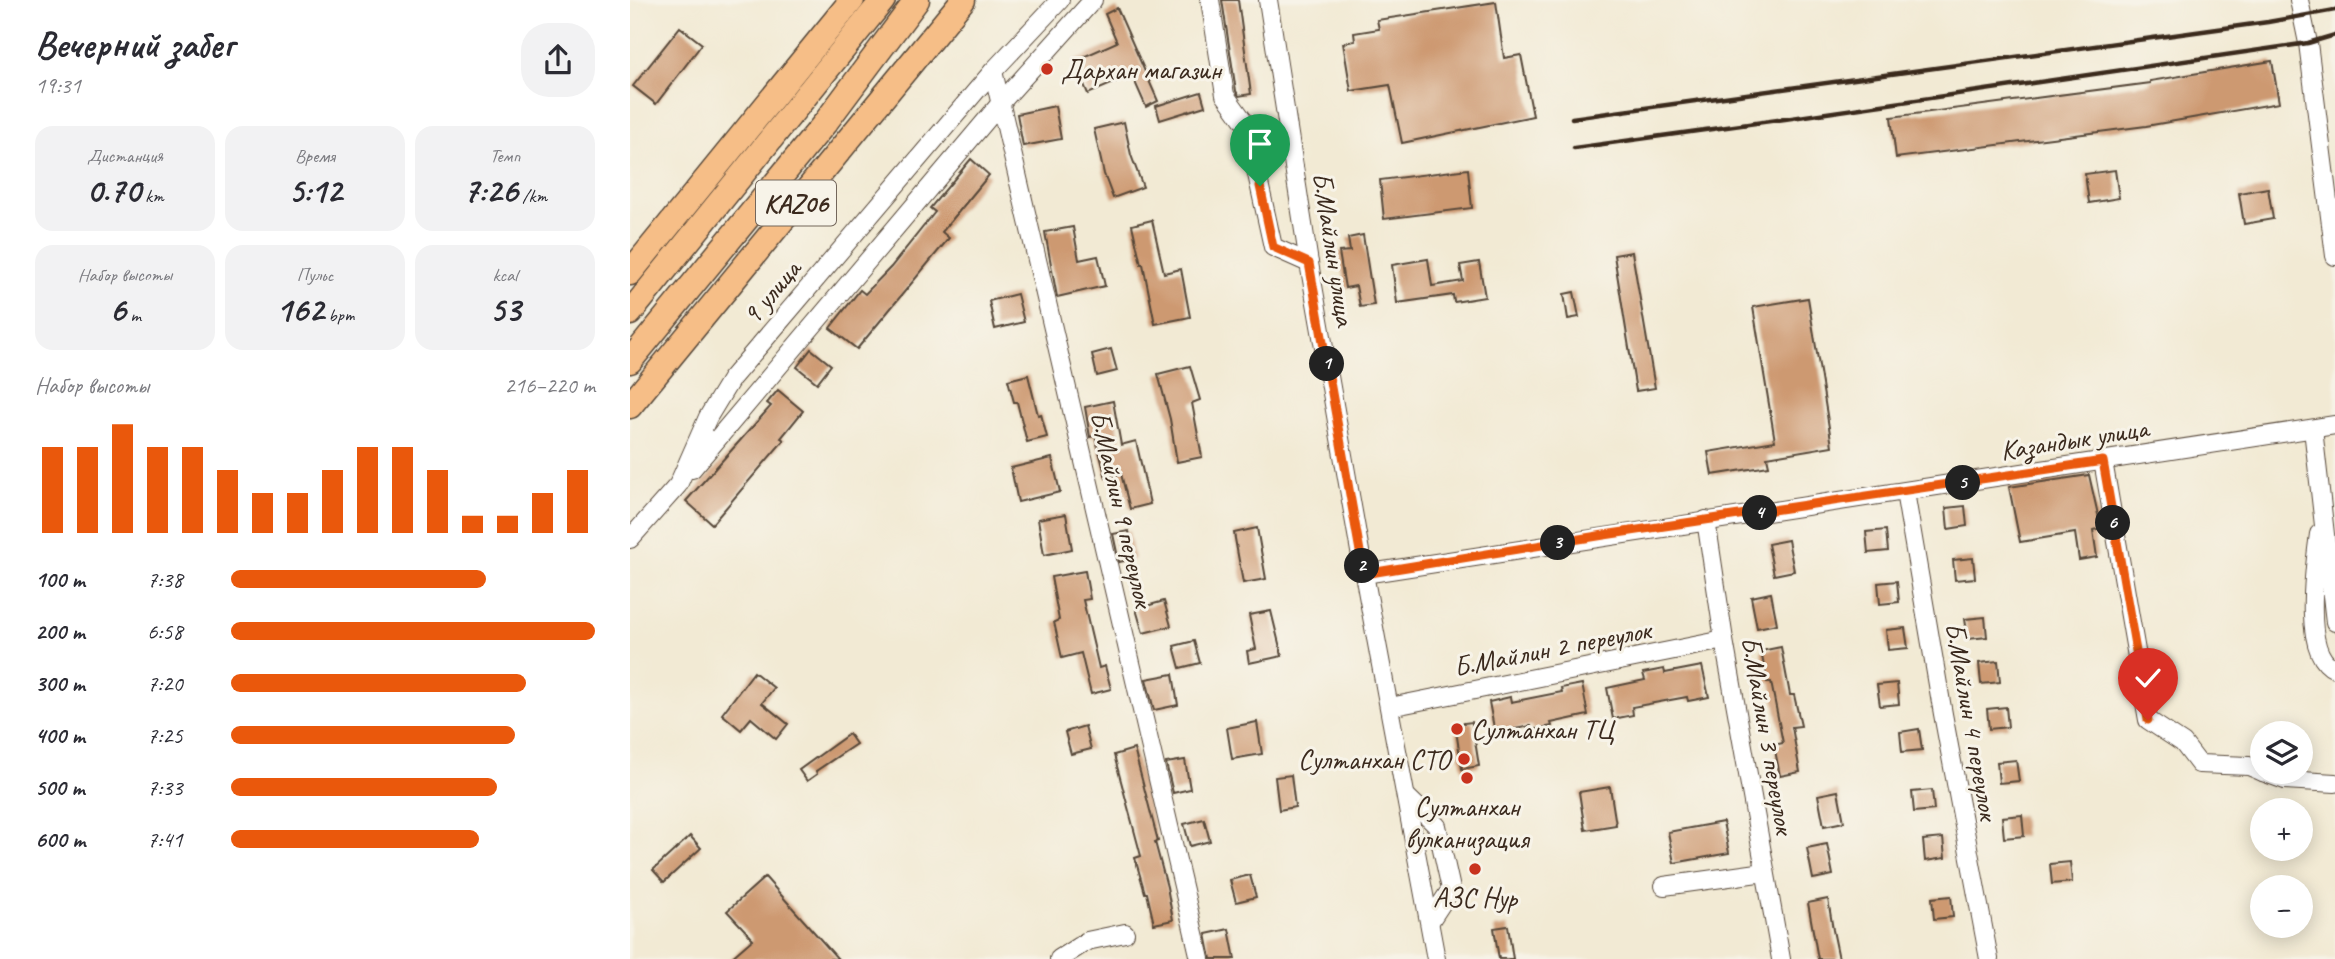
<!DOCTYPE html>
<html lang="ru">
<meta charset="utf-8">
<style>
body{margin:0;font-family:Caveat,sans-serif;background:#f2f2f3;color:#2b2b33;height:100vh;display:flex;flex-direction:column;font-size:26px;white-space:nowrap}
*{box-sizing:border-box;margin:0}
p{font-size:23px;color:#7c7c81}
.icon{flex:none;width:38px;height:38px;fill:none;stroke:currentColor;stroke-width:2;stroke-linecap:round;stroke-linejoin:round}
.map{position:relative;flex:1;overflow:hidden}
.drawer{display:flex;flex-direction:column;background:#fff;width:630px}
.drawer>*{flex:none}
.tools{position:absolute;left:1620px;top:721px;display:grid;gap:14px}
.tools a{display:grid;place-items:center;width:63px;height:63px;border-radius:50%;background:#fff;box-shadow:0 4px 18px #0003;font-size:35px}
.pin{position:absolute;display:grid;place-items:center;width:60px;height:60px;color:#fff;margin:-72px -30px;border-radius:50% 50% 50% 0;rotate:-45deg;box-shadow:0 0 7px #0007}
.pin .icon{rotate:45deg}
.km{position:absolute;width:35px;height:35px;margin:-18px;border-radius:50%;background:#222;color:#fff;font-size:19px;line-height:35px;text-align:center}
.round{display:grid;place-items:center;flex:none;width:74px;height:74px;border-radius:28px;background:#f2f2f3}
.summary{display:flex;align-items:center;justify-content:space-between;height:119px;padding:0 35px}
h1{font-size:38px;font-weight:600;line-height:52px}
.stats{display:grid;grid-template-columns:repeat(3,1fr);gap:10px;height:119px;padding:7px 35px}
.stats div{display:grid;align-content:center;border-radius:18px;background:#f2f2f3;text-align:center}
.stats b{font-size:35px;font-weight:600}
.stats small{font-size:19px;font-weight:400}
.stats p{font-size:19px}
.chart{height:196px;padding:14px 35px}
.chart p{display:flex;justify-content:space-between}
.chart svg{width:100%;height:126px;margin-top:7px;stroke:#ea580c;stroke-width:6}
ul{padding:0 35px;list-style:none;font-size:23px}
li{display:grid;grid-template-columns:112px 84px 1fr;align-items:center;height:52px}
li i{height:18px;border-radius:9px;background:#ea580c}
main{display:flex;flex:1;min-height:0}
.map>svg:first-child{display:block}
.building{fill:#cd9971}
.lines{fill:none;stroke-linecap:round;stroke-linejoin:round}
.minor-casing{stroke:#564739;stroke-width:20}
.highway-casing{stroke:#564739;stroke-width:27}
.minor{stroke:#fff;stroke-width:18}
.highway{stroke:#f6be87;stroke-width:24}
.rail{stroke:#3b2a1e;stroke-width:4.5}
.route-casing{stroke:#fff;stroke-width:14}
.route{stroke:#ea580c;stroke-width:9}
.poi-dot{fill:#c8321e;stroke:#f7f3e8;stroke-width:2.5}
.labels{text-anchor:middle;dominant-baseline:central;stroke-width:6;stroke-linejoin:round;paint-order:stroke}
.shield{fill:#f7f3e8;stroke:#73665b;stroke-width:2}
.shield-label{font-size:26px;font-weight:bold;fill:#3b2a1e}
.poi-label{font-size:28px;fill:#3b2a1e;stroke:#f7f3e8;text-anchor:start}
.street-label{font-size:28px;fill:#3b2a1e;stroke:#f7f3e8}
</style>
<main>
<section class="drawer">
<div class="summary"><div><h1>Вечерний забег</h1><p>19:31</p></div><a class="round"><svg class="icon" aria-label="share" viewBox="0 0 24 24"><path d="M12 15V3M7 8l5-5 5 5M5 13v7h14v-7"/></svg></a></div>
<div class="stats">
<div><p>Дистанция</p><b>0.70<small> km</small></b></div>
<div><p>Время</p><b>5:12</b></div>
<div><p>Темп</p><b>7:26<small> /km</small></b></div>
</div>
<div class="stats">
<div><p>Набор высоты</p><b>6<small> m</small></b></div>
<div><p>Пульс</p><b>162<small> bpm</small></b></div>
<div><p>kcal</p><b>53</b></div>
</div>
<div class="chart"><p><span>Набор высоты</span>216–220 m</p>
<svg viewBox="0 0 160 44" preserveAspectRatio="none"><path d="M5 44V14M15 44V14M25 44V6M35 44V14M45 44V14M55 44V22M65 44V30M75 44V30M85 44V22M95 44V14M105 44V14M115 44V22M125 44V38M135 44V38M145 44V30M155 44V22"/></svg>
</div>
<ul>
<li><b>100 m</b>7:38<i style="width:70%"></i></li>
<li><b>200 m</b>6:58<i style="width:100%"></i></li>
<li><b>300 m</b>7:20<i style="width:81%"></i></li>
<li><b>400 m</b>7:25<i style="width:78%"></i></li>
<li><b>500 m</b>7:33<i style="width:73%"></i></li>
<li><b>600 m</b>7:41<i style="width:68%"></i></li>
</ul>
</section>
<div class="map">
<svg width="1705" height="959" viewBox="0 0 1705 959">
<rect width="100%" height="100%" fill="#f7f3e8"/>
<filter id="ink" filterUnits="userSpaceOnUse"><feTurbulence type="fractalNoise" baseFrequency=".0143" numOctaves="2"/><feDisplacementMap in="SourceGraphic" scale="14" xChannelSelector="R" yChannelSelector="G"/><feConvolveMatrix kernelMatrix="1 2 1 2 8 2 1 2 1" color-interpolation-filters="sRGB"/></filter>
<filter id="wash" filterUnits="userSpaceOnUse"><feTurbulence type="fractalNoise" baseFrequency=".00686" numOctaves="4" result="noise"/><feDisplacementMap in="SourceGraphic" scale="28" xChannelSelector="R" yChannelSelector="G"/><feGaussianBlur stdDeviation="1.57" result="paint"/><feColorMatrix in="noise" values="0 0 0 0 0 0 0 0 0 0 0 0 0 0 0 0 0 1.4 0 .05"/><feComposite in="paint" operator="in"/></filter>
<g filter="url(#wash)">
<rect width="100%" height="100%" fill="#f2ead4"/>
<g id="blocks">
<g class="building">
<path d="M592 0H608L621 94 609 96 606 91Z"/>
<path d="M866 2 874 58 891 55 903 116 772 143 760 85 721 91 713 43 725 41 724 33 749 29 747 20Z"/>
<path d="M487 8 528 101 516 107 502 75 458 94 444 61 487 42 475 14Z"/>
<path d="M50 27 72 44 26 104 3 86Z"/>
<path d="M1642 61 1649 103 1516 126 1266 158 1261 117 1520 83V81Z"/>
<path d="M571 92 575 106 530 120 526 106Z"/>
<path d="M425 106 431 139 393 146 387 114Z"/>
<path d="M494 122 501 155 513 187 483 198 474 174 464 129Z"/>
<path d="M341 159 359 175 312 232 319 238 227 349 200 328 230 290 235 294 261 267 305 212 300 208Z"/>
<path d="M838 169 842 208 754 219 750 180Z"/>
<path d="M1485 170 1489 198 1459 203 1455 174Z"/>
<path d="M1638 188 1643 219 1614 224 1609 193Z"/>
<path d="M522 220 534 273 551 269 560 317 525 324 513 264H511L502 225Z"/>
<path d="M443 227 449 260 468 256 475 286 427 297 415 232Z"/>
<path d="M733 235 744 305 730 307 726 286 715 288 709 252 720 251 718 238Z"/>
<path d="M1002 252 1025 388 1006 391 984 255Z"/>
<path d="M798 259 802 286 833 281 830 265 849 262 855 297 824 302 823 295 767 303 762 265Z"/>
<path d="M944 292 949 317 938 319 934 294Z"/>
<path d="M387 294 394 322 365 329 359 301Z"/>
<path d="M1178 298 1202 446 1137 457 1139 466 1082 475 1078 452 1145 441 1123 307Z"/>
<path d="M181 349 201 365 187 383 167 367Z"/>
<path d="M481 349 487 371 467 376 462 354Z"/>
<path d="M560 366 570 400 562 403 572 457 547 462 540 419 528 374Z"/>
<path d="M398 375 408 415 411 414 417 437 397 442 387 402H384L378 380Z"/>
<path d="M148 390 173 411 151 438 154 440 82 524 56 501 141 406 137 403Z"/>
<path d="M483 401 491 445 506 441 520 504 500 509 491 474 476 478 465 436 460 437 455 407Z"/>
<path d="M422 458 430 492 388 502 381 468Z"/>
<path d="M1459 475 1471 528 1463 530 1467 557 1449 560 1445 533 1390 542 1379 487Z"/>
<path d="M1335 506 1337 526 1318 529 1316 508Z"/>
<path d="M436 514 442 549 414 555 408 519Z"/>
<path d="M627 528 636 579 613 583 604 533Z"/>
<path d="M1256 530 1258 551 1238 553 1236 532Z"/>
<path d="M499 531 504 559 489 562 483 534Z"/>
<path d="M1158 540 1164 571 1144 575 1138 544Z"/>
<path d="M1343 558 1345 578 1325 580 1323 560Z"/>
<path d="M455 571 460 599 453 600 469 668 475 666 481 689 461 694 451 653 432 658 424 622 429 620 421 577Z"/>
<path d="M1267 581 1269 602 1250 604 1248 583Z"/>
<path d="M1141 593 1147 624 1127 628 1121 597Z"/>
<path d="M534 601 541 626 513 633 506 609Z"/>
<path d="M641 611 652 656 619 663 617 651 626 649 619 615Z"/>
<path d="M1355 617 1357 637 1338 639 1335 619Z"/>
<path d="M1275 628 1278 648 1258 650 1256 630Z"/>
<path d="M564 641 570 663 550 668 544 646Z"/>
<path d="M1151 647 1160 695H1164L1171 726 1162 727 1170 772 1150 776 1144 745 1153 743 1141 682H1137L1131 651Z"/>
<path d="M1368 661 1370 682 1351 684 1349 663Z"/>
<path d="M1072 666 1079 697 1058 701 1057 697 1002 707 1003 715 983 719 977 688 1015 680 1013 673 1034 669 1035 673Z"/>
<path d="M124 672 144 688 132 703 158 724 146 739 121 718 111 730 92 714Z"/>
<path d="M543 674 548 705 524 710 516 679Z"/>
<path d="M1267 683 1269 704 1250 706 1247 685Z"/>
<path d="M952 684 958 715 921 723 922 726 902 730 901 726 865 733 859 702 880 697 881 702 932 692 931 688Z"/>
<path d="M1376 707 1378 727 1359 729 1357 709Z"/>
<path d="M627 722 632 754 602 759 597 728Z"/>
<path d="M842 722 849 766 832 769 825 724Z"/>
<path d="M455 726 461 749 441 754 435 732Z"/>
<path d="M1289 729 1292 750 1272 752 1270 732Z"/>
<path d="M219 734 226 744 186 771 187 774 177 781 169 770Z"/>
<path d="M504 749 528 841 525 842 537 887 543 920 524 924 517 893H515L505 858 511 856 484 755Z"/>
<path d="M555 760 560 789 543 793 536 763Z"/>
<path d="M1386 760 1389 781 1369 783 1367 762Z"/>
<path d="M661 775 665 807 649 810 645 777Z"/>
<path d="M980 787 986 825 955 830 949 792Z"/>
<path d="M1302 790 1304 810 1284 812 1282 792Z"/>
<path d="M1208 791 1214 822 1194 826 1188 795Z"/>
<path d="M1392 815 1394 836 1374 838 1372 817Z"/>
<path d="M574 819 580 841 560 846 554 824Z"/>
<path d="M1093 822 1099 853 1044 863 1038 832Z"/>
<path d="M60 836 71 848 34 882 23 870Z"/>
<path d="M1313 838 1315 858 1295 861 1293 840Z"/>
<path d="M1197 844 1203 875 1183 879 1177 848Z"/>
<path d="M1440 862 1442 882 1422 884 1420 864Z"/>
<path d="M620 875 626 897 606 902 600 880Z"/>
<path d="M135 877 208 959H100L123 939 97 911Z"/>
<path d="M1321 896 1323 917 1304 919 1302 898Z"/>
<path d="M1198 899 1203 930 1209 959H1188L1178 903Z"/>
<path d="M878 926 883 959H869L864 928Z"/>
<path d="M599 929 605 959H581L576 934Z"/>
</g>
</g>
</g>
<g filter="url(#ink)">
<use href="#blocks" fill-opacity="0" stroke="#564739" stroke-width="2"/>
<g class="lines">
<defs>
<g id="minor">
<path d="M580 0 595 95 616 124 643 247 679 263"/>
<path d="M638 0 679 263 734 574 806 959"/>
<path d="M1669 0 1678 43 1705 256"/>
<path d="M363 71 570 959"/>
<path d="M1683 429 1705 622"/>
<path d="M1473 461 1518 720 1553 743 1569 764 1619 766 1633 772"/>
<path d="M62 469 375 98 463 0"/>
<path d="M1275 492 1313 714 1359 959"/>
<path d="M1076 520 1094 640 1151 959"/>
<path d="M1689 534C1685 564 1671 656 1705 669"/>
<path d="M0 539 48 485 78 417 101 379 363 71 430 0"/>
<path d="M734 574C1057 522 1381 476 1705 425"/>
<path d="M760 707 1094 640"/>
<path d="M1633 772 1655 780 1705 783"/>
<path d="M777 797 807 826 821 889 800 921"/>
<path d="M1034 886 1135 872"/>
<path d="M429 959 457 941 495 933"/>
</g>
<g id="highway">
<path d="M0 273 222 0"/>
<path d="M0 313 253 0"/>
<path d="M0 361 195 123 287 0"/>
<path d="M0 406 333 0"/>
</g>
</defs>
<use href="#minor" class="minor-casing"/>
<use href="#highway" class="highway-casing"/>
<use href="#minor" class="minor"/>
<use href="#highway" class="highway"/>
<g class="rail">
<path d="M942 118 1638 22 1705 10"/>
<path d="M944 148 1155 119 1678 43 1705 35"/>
</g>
</g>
</g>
<g class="lines" filter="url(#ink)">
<defs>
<path id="route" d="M630 186 643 247 679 263 734 574 974 535 1473 461 1518 720"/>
</defs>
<use href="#route" class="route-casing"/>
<use href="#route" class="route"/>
</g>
<g class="poi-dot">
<circle cx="417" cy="69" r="7"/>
<circle cx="827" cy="729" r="7"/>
<circle cx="834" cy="759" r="7"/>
<circle cx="837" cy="778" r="7"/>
<circle cx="845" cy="869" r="7"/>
</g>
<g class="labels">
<rect class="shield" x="126" y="180.5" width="80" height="45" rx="5"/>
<g class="shield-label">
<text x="166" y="203">KАZ06</text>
</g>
<g class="poi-label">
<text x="431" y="69">Дархан магазин</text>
<text x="841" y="729">Султанхан ТЦ</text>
<text x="820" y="759" text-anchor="end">Султанхан СТО</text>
<text x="837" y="806" text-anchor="middle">Султанхан<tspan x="837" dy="32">вулканизация</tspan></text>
<text x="845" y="897" text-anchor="middle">АЗС Нур</text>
</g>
<g class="street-label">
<text transform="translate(704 249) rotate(81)">Б.Майлин улица</text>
<text transform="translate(141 292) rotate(-50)">9 улица</text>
<text transform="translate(1444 439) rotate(-9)">Казандык улица</text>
<text transform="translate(492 509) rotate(77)">Б.Майлин 9 переулок</text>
<text transform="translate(922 648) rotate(-11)">Б.Майлин 2 переулок</text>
<text transform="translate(1342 721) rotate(80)">Б.Майлин 4 переулок</text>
<text transform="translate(1138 735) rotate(80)">Б.Майлин 3 переулок</text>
</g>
</g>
</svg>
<div class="tools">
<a><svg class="icon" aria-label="layers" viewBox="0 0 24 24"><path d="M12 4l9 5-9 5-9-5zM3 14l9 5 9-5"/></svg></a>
<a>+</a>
<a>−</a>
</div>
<div class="pin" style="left:630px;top:186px;background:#1e9e55"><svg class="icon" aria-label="arrive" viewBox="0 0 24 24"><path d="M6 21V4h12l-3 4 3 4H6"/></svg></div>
<div class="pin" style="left:1518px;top:720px;background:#d93025"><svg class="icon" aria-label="check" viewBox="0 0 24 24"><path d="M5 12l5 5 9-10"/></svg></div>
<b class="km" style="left:697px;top:364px">1</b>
<b class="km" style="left:732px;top:566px">2</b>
<b class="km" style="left:928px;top:543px">3</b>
<b class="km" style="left:1130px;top:513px">4</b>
<b class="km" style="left:1333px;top:483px">5</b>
<b class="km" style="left:1483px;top:523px">6</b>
</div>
</main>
